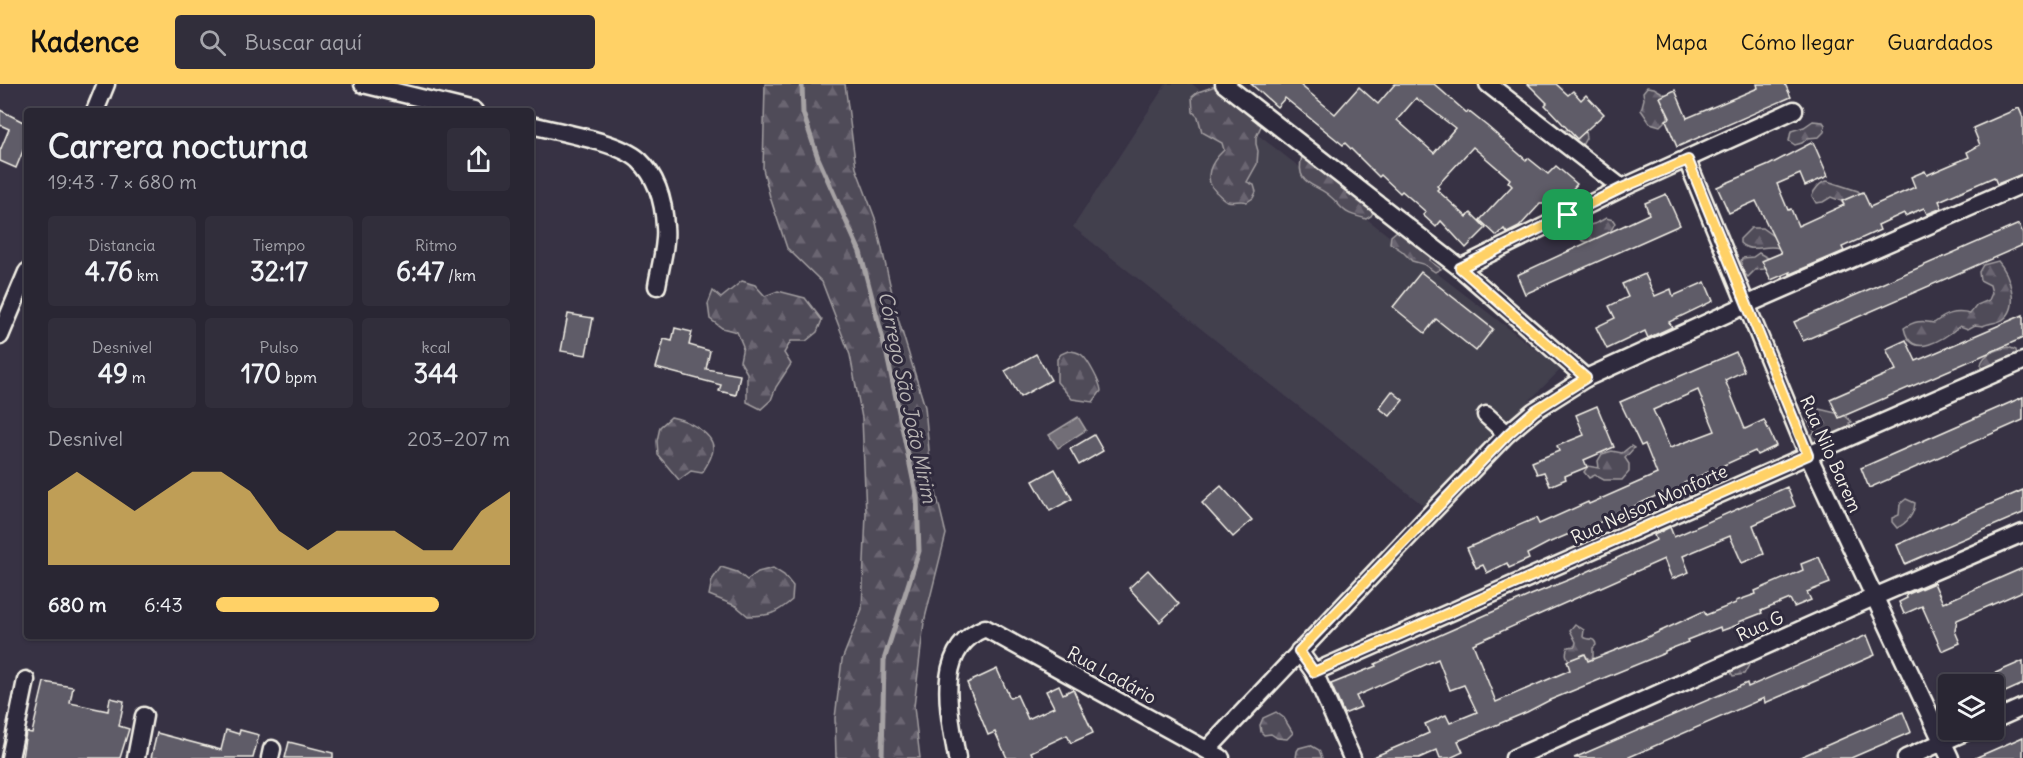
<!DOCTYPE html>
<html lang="es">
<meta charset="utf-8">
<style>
body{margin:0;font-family:Delius,sans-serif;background:#312e3b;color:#f1f3f6;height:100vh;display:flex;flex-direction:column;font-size:22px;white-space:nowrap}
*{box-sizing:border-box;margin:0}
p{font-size:20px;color:#a5a5ac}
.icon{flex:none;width:33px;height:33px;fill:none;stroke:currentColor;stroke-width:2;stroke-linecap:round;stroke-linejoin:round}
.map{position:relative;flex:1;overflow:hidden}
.drawer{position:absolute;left:24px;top:24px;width:510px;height:531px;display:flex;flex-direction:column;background:#292633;border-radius:6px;box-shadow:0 2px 4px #0004,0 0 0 2px #45434e}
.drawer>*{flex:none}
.tools{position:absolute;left:1938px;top:590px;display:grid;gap:12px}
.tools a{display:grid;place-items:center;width:66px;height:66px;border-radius:6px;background:#292633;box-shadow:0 2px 4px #0004,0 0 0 2px #45434e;font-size:30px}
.pin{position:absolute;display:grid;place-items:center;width:51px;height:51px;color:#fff;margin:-26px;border-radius:12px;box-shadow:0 3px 9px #0006}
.round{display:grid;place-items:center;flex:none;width:63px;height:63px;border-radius:6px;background:#312e3b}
.headline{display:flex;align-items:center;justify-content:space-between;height:102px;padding:0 24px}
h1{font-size:33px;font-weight:700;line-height:45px}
.stats{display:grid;grid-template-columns:repeat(3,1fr);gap:9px;height:102px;padding:6px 24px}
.stats div{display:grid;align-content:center;border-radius:6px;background:#312e3b;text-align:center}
.stats b{font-size:26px;font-weight:700}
.stats small{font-size:16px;font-weight:400}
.stats p{font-size:16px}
.chart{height:168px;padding:12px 24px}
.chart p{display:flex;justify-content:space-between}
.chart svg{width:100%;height:108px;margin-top:6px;fill:#ffd166;opacity:.7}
ul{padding:0 24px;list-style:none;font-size:20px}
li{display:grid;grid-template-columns:96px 72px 1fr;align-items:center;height:45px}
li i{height:15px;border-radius:8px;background:#ffd166}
header{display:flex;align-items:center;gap:36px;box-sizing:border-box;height:84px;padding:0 30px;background:#ffd166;color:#111}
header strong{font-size:28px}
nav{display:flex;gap:33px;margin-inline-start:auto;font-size:21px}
.search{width:420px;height:54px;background:#312e3b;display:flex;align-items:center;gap:15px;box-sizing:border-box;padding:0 21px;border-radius:6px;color:#a5a5ac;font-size:22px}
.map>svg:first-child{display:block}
.built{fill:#433f4e}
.forest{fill:url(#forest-firs);stroke:#a29ea0;stroke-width:1.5}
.water{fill:url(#water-ripples);stroke:#a6a2a4;stroke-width:1.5}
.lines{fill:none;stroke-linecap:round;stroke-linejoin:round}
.stream{stroke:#a6a2a4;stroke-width:5}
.building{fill:#5f5c67;stroke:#f4f1e8;stroke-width:1.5;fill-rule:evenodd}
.minor-casing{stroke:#f4f1e8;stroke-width:21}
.minor{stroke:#2f2a3d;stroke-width:16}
.route-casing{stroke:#fff;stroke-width:12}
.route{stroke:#ffd166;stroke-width:8}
.labels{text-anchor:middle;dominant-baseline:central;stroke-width:6;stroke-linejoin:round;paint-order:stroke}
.street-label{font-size:18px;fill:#f4f1e8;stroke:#2f2a3d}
.water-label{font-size:20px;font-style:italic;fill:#bab6b5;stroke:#2f2a3d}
</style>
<header>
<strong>Kadence</strong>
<div class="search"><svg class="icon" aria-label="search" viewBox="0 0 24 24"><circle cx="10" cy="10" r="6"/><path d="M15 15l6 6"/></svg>Buscar aquí</div>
<nav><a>Mapa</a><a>Cómo llegar</a><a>Guardados</a></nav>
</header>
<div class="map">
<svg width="2023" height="674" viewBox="0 0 2023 674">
<defs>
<pattern id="forest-firs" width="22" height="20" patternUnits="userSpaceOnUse" patternTransform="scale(1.5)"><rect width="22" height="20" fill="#504b59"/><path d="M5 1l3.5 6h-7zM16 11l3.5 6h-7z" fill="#6a6571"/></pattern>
<pattern id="water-ripples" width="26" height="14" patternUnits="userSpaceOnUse" patternTransform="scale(1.5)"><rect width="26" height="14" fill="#726e77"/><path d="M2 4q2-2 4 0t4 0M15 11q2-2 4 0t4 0" fill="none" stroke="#5b595c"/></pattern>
</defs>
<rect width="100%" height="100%" fill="#373244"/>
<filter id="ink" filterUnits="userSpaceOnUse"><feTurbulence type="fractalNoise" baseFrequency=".0167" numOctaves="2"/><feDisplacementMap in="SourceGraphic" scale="12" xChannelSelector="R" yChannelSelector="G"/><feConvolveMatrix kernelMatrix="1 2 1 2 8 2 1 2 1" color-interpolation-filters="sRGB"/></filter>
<g filter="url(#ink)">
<path class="built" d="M1166 0H1192L1561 285 1424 422 1073 143Z"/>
<g class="forest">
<path d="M765 0H845L856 84 875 134 897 231 925 323 931 388 946 450 924 538 914 623 920 674H836L835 634 842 576 862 525 866 430 862 334 850 271 822 198 787 164 770 113 763 85Z"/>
<path d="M1218 1 1262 40 1256 53V60L1258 67 1257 80 1247 98 1254 101 1256 108 1253 114 1247 118C1241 115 1234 119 1228 117 1223 116 1220 111 1216 108 1202 94 1211 78 1224 66L1222 59 1202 48 1198 33 1193 28 1192 13 1198 8Z"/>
<path d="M1647 3 1654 4 1666 11 1668 34 1660 42 1650 39 1641 26 1644 15 1643 8Z"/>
<path d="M1813 37 1823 38 1825 41 1824 48 1819 53 1808 54 1802 59 1795 61 1789 57 1791 47 1804 43Z"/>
<path d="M1580 43 1585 47 1586 54 1581 63 1562 47Z"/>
<path d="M1309 71 1333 93 1336 99 1349 102 1375 125 1371 132 1366 135C1359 132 1350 132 1344 126 1339 122 1336 117 1331 113 1316 99 1294 102 1302 72Z"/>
<path d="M1827 97 1858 107 1863 113 1848 126 1841 117 1831 113 1823 118 1816 119 1812 112C1814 106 1820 98 1827 97Z"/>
<path d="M1606 134 1613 136 1615 139C1613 143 1609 150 1607 152 1598 160 1584 161 1578 152L1583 143 1597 139Z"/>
<path d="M1802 140 1779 164C1765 160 1751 170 1740 159V155L1751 144H1762L1776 154Z"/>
<path d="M1397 147 1404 148 1431 170 1430 177 1441 185 1435 188 1423 180 1412 177 1402 167 1390 159 1391 152Z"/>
<path d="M1759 169 1768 174 1769 181 1764 185 1755 186 1748 193C1742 188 1739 182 1742 174L1753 173Z"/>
<path d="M1998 177C2009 189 2020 221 2005 234 1999 240 1990 238 1983 242L1975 241 1968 245 1960 242C1945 254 1911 278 1904 244 1914 237 1922 236 1934 239 1946 230 1955 226 1970 230L1977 221 1989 216 1992 209 1990 201 1980 196 1979 188 1983 181Z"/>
<path d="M742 197 755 201 765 212 778 207 805 214 822 236 817 248 806 257H791L784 269 791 280 776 303 771 316 761 325 747 318V289L740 277 743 262 737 248 722 244 710 235 708 220 713 207 721 214Z"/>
<path d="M2008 263 2016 266 2017 272 1985 287 1981 286C1979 270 1995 267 2008 263Z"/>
<path d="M1068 267C1073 267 1078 268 1082 271 1088 276 1101 300 1101 307L1093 318 1072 315 1057 298V275L1061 270Z"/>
<path d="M1819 325 1844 331 1852 338 1849 339 1850 344 1818 366 1804 356 1815 348 1807 336 1816 331Z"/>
<path d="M671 333C682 335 689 338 698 344 720 358 715 369 702 389L691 387 679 396 658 371 657 357 660 343Z"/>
<path d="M1631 362 1634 364 1625 374 1629 380V388L1622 396H1604L1595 391 1589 394 1584 388 1588 382 1599 384 1598 377 1602 370 1612 367 1622 369Z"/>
<path d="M1906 415 1915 419C1914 430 1907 439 1897 444L1892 438V434L1899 431 1900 420Z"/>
<path d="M721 483 737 488 747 496 758 488 773 484 784 491 793 502 792 516C776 530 769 532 748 532L736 522 709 511 712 496Z"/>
<path d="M1575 540 1584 546 1583 553C1588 557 1595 552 1596 561L1593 564V576H1590L1585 571 1569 577C1566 571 1565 569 1568 563L1575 562 1576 558 1570 546Z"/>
<path d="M1747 577 1749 581 1744 590 1733 592 1729 585Z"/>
<path d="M1276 628 1284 634 1293 649 1287 655 1277 654 1271 650 1264 651 1261 648 1260 641 1263 634Z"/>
<path d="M1310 661 1319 666 1322 674H1296L1297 667 1299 664Z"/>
</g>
<path class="water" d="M1078 333 1086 346 1058 364 1049 351Z"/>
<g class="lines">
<path class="stream" d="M802 0 803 29 818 74 860 168 887 271 917 414 919 467 884 576 882 674"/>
</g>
<g class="building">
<path d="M1251 0H1299L1335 30 1359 3 1378 20 1395 0H1434L1467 29 1468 27 1487 42 1526 76 1528 74 1548 90 1556 82 1577 100 1560 120H1540L1519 143 1507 149 1504 145 1497 152 1480 136 1512 102 1508 98 1510 95 1473 63 1437 102 1439 104 1437 106 1467 133 1471 129 1486 144 1466 164 1441 137 1436 143 1423 131 1426 128 1402 107 1400 109 1381 91 1379 93 1345 59 1343 61 1285 14 1277 23ZM1416 14 1455 44 1434 69 1397 36Z"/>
<path d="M1528 0H1556L1568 11 1573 7 1581 16 1586 11 1604 30 1577 55 1545 21 1547 19Z"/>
<path d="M1757 0H1785L1791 13 1677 63 1666 36 1670 34 1660 13 1675 6 1687 34 1758 4Z"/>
<path d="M2019 24 2023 34V90L1997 100 1994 93 1939 117 1942 124 1927 130 1924 124 1905 132 1904 129 1878 141 1880 146 1842 163 1844 167 1790 190V188L1771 196 1762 177 1781 169 1756 117 1729 129 1717 103 1769 81 1813 58 1828 92 1805 102 1800 90 1777 100 1788 126 1791 125 1798 142 1844 121 1842 117 1863 108 1870 123 1915 103 1911 93 1925 87 1927 91 1969 73 1967 68 1980 61 1973 44Z"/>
<path d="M0 26 27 40V57L16 84 0 77V67L9 45 0 41Z"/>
<path d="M1666 110 1680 141 1525 210 1517 191 1649 130 1645 119Z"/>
<path d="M2019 140 2023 150V161L1803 257 1794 238Z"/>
<path d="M1421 188 1493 245 1476 267 1436 235 1425 249 1393 223Z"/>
<path d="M1645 190 1655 212 1671 205 1673 212 1705 198 1713 217 1669 238 1672 243 1648 254 1645 247 1607 265 1596 243 1615 234 1609 222 1628 213 1622 200Z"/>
<path d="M568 230 593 234 586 271 561 267Z"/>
<path d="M2023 231V254L1839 334 1830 315 1896 286 1886 265 1906 256 1916 277Z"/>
<path d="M675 244 692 248 689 261 710 267 706 285 740 291 736 311 719 307 721 301 656 284 664 255 672 257Z"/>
<path d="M1736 268 1744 287 1725 296 1745 345 1764 336 1776 362 1757 371 1755 367 1684 399 1689 410 1666 419 1662 409 1575 450 1574 448 1548 459 1527 470 1529 475 1509 484 1507 479 1487 489 1483 481 1476 484 1467 464 1536 434 1539 440 1588 418 1589 420 1657 390 1645 360 1641 362 1620 318ZM1698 306 1715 347 1670 364 1653 326Z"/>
<path d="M1036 270 1051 296 1020 313 1005 287Z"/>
<path d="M1392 307 1403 316 1390 332 1379 324Z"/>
<path d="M2023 313V336L1869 404 1861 384Z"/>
<path d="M1597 322 1614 363 1584 376 1587 383 1565 392 1566 395 1550 402 1544 388 1537 390 1532 378 1559 367 1557 362 1584 351 1576 331Z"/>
<path d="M1094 351 1103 367 1079 381 1070 365Z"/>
<path d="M1055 385 1072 415 1050 427 1033 397Z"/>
<path d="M1221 402 1252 436 1233 453 1202 419Z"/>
<path d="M1787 403 1795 422 1753 441 1764 470 1742 479 1730 452 1683 472 1689 488 1672 495 1664 475 1473 560 1496 618 1570 586 1567 577 1585 570 1588 577 1639 557 1704 527 1706 531 1736 519V517L1756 510 1755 507 1803 486 1801 480 1819 473 1830 499 1807 508 1811 516 1794 523 1790 515 1761 527 1762 529 1739 538 1740 540 1721 547 1720 543 1687 556 1688 558 1665 567V569L1550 616 1527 628 1458 657 1463 668 1450 674H1440L1437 666 1419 674H1371L1429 649 1425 640 1446 631 1450 639 1477 628 1464 601 1450 606 1438 575 1356 612 1361 623 1344 630 1331 600 1376 582 1375 580 1397 570 1531 511 1578 492 1656 456 1654 451 1670 443 1674 453Z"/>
<path d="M2023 406V429L1905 480 1897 461Z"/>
<path d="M2023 484V507L1957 536 1955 547 1960 559 1942 567 1922 522 1904 530 1899 518 1907 514 1906 511 1934 499 1943 519Z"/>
<path d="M1148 486 1179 520 1160 538 1129 504Z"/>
<path d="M1867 551 1875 571 1765 619 1764 614 1627 674H1574L1747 599 1748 603Z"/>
<path d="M2023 577V600L1994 613 1993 590Z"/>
<path d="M997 585 1010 614 1017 611 1028 635 1054 623 1046 607 1059 601 1063 610 1073 605 1093 649 1071 659 1067 651 1031 668 1034 674H1007L995 648 988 651 967 599Z"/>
<path d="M44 598 73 603 70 619 108 627 110 614 124 617 119 642 129 645 120 674H22L26 648 32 649Z"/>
<path d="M1903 628 1911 648 1851 674H1798Z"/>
<path d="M226 646 239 650 240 646 259 651 253 674H151L157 649 221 666Z"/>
<path d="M2023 653V674H1975Z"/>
<path d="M289 658 333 669V674H285Z"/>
</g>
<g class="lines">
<defs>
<g id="minor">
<path d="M363 0 474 27"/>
<path d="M1224 0 1460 184 1586 294"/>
<path d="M1488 0 1622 104"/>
<path d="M95 27 106 0"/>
<path d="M531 41C559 48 619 58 639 76 657 93 664 119 665 143 667 161 660 183 657 202"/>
<path d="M1687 76 1808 371 1950 674"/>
<path d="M1460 184 1622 104 1794 26"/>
<path d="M0 252 27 188"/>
<path d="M1486 331 1507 350"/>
<path d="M1299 567 1314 588 2023 277"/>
<path d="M1314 588 1352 674"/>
<path d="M1994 636 2023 623"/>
<path d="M1208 665 1433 427 1507 350 1534 327 1586 294 1746 221 2023 100"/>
<path d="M10 674 26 596"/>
<path d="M136 674 144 632"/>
<path d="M270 674 272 665"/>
<path d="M957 674C950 631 932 565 985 544L1221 674"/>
<path d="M1514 674 1874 513 2023 449"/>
<path d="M1906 674 1972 645"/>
</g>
</defs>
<use href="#minor" class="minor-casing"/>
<use href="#minor" class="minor"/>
</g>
</g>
<g class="lines" filter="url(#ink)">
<defs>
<path id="route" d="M1688 76 1808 371 1314 588 1299 567 1508 350 1534 327 1586 294 1460 184 1622 104Z"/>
</defs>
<use href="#route" class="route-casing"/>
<use href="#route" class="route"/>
</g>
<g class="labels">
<g class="street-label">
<text transform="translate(1831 370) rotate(66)">Rua Nilo Barem</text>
<text transform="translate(1649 420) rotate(-24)">Rua Nelson Monforte</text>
<text transform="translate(1760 542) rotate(-24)">Rua G</text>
<text transform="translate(1112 591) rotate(29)">Rua Ladário</text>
</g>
<g class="water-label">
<text transform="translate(908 313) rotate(78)">Córrego São João Mirim</text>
</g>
</g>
</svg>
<div class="tools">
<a><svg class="icon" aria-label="layers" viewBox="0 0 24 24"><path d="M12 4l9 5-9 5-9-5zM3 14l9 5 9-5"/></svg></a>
</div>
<div class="pin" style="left:1568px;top:131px;background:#1e9e55"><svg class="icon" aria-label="arrive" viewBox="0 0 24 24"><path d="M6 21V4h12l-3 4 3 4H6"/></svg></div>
<section class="drawer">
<div class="headline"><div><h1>Carrera nocturna</h1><p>19:43 · 7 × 680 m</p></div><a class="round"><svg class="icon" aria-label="share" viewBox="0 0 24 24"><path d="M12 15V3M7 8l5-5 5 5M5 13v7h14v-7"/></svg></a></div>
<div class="stats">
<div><p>Distancia</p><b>4.76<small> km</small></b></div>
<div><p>Tiempo</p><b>32:17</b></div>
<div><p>Ritmo</p><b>6:47<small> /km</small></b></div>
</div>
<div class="stats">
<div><p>Desnivel</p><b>49<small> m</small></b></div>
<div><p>Pulso</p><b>170<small> bpm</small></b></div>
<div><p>kcal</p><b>344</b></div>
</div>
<div class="chart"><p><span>Desnivel</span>203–207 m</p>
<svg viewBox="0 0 160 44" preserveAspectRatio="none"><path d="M0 44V14L10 6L20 14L30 22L40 14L50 6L60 6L70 14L80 30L90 38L100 30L110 30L120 30L130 38L140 38L150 22L160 14V44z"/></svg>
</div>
<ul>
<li><b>680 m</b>6:43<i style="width:76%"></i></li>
</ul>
</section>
</div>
